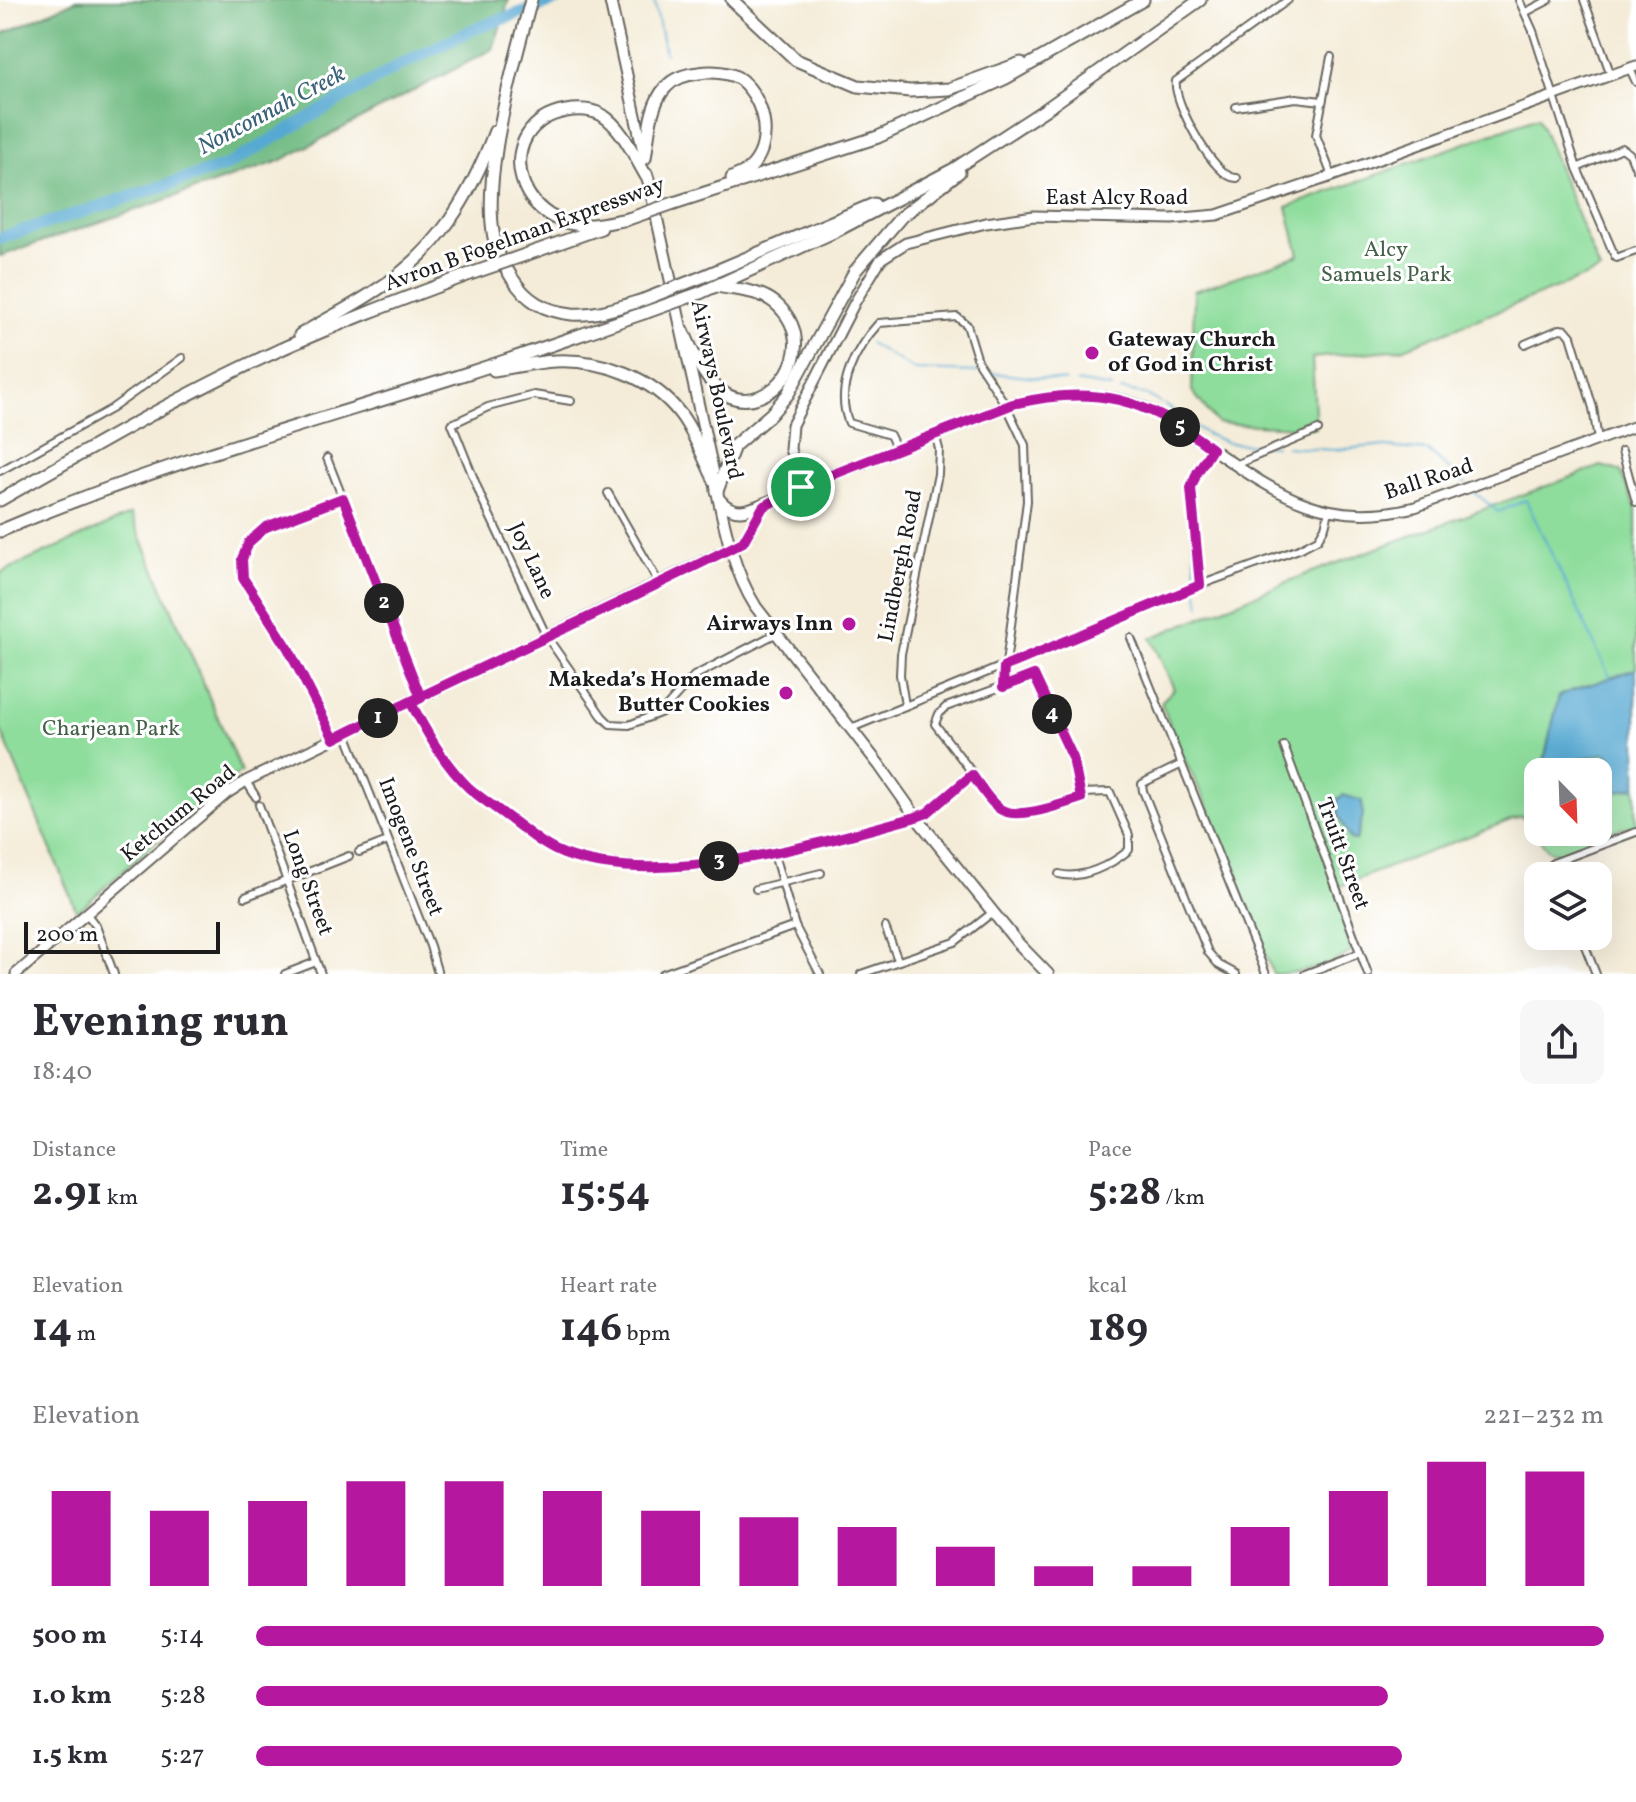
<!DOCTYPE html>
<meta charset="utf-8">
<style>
body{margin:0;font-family:Vollkorn,serif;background:#f7f7f7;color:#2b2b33;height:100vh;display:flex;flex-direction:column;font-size:30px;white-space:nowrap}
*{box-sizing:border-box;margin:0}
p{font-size:26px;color:#7c7c81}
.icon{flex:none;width:44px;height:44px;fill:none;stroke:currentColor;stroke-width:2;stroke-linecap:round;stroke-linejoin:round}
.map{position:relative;height:974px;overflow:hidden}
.details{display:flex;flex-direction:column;background:#fff;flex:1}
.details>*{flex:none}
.needle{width:52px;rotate:157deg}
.tools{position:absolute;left:1524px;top:758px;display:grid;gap:16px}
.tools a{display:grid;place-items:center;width:88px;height:88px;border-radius:16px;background:#fff;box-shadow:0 8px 32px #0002;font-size:40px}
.scale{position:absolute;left:24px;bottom:20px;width:196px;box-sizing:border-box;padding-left:8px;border:4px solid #1c1c1c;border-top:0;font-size:22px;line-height:28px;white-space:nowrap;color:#1c1c1c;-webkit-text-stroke:6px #fff;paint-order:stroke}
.pin{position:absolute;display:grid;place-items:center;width:68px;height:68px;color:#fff;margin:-34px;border:4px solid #fff;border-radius:50%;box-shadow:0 2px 8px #0007}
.km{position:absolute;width:40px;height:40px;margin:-20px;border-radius:50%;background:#222;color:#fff;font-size:22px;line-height:40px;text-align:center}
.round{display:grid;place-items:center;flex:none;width:84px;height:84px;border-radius:16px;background:#f7f7f7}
.head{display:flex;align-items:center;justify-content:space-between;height:136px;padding:0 32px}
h1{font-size:44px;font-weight:700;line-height:60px}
.stats{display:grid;grid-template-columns:repeat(3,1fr);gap:12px;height:136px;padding:8px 32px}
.stats div{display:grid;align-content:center}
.stats b{font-size:40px;font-weight:700}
.stats small{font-size:22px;font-weight:400}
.stats p{font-size:22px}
.chart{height:224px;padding:16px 32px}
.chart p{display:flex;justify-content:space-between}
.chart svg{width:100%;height:144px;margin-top:8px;stroke:#b5179e;stroke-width:6}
ul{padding:0 32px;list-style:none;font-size:26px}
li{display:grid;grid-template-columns:128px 96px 1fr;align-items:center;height:60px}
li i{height:20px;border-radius:10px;background:#b5179e}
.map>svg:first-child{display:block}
.green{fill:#8edd9c;stroke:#557c5c;stroke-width:2;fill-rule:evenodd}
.forest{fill:#72bc84;stroke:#476c50;stroke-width:2}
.water{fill:#57a9d2;stroke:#3a6277;stroke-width:2}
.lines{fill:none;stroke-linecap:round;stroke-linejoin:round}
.stream{stroke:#57a9d2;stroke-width:2}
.river{stroke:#57a9d2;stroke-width:12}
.street-casing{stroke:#68655e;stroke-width:10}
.secondary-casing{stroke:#68655e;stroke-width:13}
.primary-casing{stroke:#68655e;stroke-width:14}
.highway-casing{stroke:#68655e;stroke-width:15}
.street{stroke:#fff;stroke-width:6}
.secondary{stroke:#fff;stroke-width:9}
.primary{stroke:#fff;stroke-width:10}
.highway{stroke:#fff;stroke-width:11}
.highway-bridge-casing{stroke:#68655e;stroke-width:15;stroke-linecap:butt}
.highway-bridge{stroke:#fff;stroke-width:11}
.route-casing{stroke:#fff;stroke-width:16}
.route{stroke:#b5179e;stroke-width:10}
.poi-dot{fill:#b5179e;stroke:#fff;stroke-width:3}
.labels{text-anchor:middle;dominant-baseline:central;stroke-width:6;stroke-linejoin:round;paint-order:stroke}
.street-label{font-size:22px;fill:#1c1c1c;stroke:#fff}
.park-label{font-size:22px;fill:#446049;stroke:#fff}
.poi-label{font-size:22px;font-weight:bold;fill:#1c1c1c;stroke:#fff;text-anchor:end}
.water-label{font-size:24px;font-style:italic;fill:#3a6277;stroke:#fff}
</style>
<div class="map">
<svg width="1636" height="974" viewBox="0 0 1636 974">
<rect width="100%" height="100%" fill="#fff"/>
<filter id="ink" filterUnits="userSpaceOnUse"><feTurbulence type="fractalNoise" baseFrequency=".0125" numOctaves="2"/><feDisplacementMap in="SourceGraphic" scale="16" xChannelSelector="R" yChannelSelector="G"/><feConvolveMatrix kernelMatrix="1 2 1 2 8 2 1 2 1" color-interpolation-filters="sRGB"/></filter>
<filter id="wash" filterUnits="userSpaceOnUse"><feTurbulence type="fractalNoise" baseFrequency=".006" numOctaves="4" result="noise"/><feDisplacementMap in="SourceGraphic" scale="32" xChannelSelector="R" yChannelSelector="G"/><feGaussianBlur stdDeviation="1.8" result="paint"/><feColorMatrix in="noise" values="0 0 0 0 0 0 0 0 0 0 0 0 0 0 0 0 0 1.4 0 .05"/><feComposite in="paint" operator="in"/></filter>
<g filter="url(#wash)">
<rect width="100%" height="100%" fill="#f4ecd8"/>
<g class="green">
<path d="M1538 117 1600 271 1402 349 1312 358 1316 428 1217 423 1192 391 1194 291 1299 255 1287 207Z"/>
<path d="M1601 466 1620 471 1636 508V825L1615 830 1561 854 1548 850 1521 816 1340 886 1355 949C1333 966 1300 974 1273 974L1207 804 1182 755 1161 702 1174 689 1151 638 1304 575ZM1538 772H1598V832H1538Z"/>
<path d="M131 514 241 772 189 812 77 912 0 728V573Z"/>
</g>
<path class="forest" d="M76 0H509L493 49 280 161 0 256V35Z"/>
<g class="water">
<path d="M1636 669V787L1608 794 1611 757 1605 753 1542 769 1559 695Z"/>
<path d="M1343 795 1362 801 1363 815 1356 840 1350 839 1338 815 1337 800Z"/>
</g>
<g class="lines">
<g class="stream">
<path d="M654 0 665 54"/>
<path d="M869 343 915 370 978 372"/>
<path d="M991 373 1066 381"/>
<path d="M1076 382 1111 388"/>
<path d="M1121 390 1147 395 1161 403"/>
<path d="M1164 404 1206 434 1228 443 1275 446"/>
<path d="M1285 447 1334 450 1375 446 1428 451 1466 484"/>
<path d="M1191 481 1193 472"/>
<path d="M1473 491 1498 512 1526 500 1610 677"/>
<path d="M1189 495 1197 584"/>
<path d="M1197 590 1201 605"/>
</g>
<path class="river" d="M0 238 226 166 400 65 474 29 557 0"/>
</g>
</g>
<g filter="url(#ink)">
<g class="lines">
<defs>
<g id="street">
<path d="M1519 0 1533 31 1577 168 1613 252 1616 258 1636 251"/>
<path d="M1584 0 1611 75"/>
<path d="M1526 12 1549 0"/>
<path d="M1331 57 1316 135 1332 176"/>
<path d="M1630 69 1636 82"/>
<path d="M1236 107 1296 98 1322 101"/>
<path d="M1577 168 1622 148 1630 154 1636 169"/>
<path d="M1237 178C1215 180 1172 100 1176 81L1288 0"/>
<path d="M1525 344 1560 329 1566 330 1571 336 1593 408 1598 440"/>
<path d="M571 401 534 395 488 407 452 424 482 499 547 637 602 716 610 724 629 725 662 712 694 676 775 634"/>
<path d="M897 450 890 435 849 423C834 389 855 349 879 323L957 317 967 325 979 364 1007 407 1025 445 1027 501 1003 687"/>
<path d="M1622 451 1636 502"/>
<path d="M327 458 421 698"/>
<path d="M1235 465 1318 430"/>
<path d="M0 471 111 409 182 358"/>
<path d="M608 493 659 583"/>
<path d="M1200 585 1191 488 1197 473 1212 449"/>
<path d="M1131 638 1266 974"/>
<path d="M1034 675 1073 758 1081 798C1055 806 1026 818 1000 809L935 724 939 714 946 707Z"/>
<path d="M411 703 448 764 470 788 536 839 563 854 602 863 682 868 841 838 927 813 972 775"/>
<path d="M905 705 900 675 901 654 938 474 939 449 935 434"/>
<path d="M849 729 1200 585 1299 549 1318 539 1325 527 1329 511"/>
<path d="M346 733 430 946 438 974"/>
<path d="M334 739 288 648 243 578 242 559 249 542 266 527 343 498"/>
<path d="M1284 746 1368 974"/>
<path d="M1180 765 1147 781 1142 784 1143 791 1208 952 1219 965 1236 974"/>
<path d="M246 781 256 797"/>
<path d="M259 805 321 974"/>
<path d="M773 851 795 926 820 974"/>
<path d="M359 852 388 841"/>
<path d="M1059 874C1082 880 1111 865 1129 850V835L1110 792 1081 793"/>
<path d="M1558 876 1553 863 1636 832"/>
<path d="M756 889 821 873"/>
<path d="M245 897 349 856"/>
<path d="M86 913 96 926 114 974"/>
<path d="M885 927 898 960"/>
<path d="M1581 936 1596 974"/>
<path d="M285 974 316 962"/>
<path d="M662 974 795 926"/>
<path d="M861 974 955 942 993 912"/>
<path d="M1305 974 1360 953"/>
</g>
<g id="secondary">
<path d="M801 487 790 449 792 425 855 302 881 259 906 243 986 223 1034 216 1172 219 1217 215 1332 176 1636 66"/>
<path d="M16 974 226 794 246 781 743 542 763 507 787 493 1013 404C1051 395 1089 391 1127 401 1159 410 1185 431 1212 449 1281 497 1328 528 1415 507L1636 426"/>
</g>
<g id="primary">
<path d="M610 0 644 154"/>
<path d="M647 174 713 471"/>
<path d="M716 486C724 526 734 573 756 607L880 766 916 817 1017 942 1048 974"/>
<path d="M720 500C736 519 752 508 773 500"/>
</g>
<g id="highway">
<path d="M531 0C515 62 473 198 500 257 503 264 508 271 512 278 527 301 544 311 572 314 596 316 620 307 643 300"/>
<path d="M732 0 796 60 858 86 910 91 949 89 1021 63"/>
<path d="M645 158C649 136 649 105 666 87 674 78 688 74 699 73 712 71 731 72 741 80 766 101 774 146 749 169 745 173 737 175 732 178"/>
<path d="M674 203 878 137 1006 78 1143 0"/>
<path d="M628 219C616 221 604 224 592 225 511 229 492 124 566 111 578 109 591 109 602 115 623 128 635 158 648 179"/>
<path d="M525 255 601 228"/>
<path d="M702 277 874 204"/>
<path d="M700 293 836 231 954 169 1046 109 1200 0"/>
<path d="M683 330C693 353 704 382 727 395 771 418 826 346 775 303 760 290 736 290 717 286"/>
<path d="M300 335C325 320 351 307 375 291 437 253 470 197 495 131"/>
<path d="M494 370C515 367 535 362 555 361 601 359 653 377 681 415 695 434 704 459 715 481"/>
<path d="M717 491 734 446 771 414 788 394 855 271 901 217 959 172"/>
<path d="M0 500C86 451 172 400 262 358 330 326 400 300 470 274"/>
<path d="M0 531C152 466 311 423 468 373 528 354 587 332 647 312"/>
</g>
</defs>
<use href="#street" class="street-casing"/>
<use href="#secondary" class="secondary-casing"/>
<use href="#primary" class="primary-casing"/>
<use href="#highway" class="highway-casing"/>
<use href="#street" class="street"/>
<use href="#secondary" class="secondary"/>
<use href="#primary" class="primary"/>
<use href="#highway" class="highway"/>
<defs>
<g id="highway-bridge">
<path d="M628 219 674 203"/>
<path d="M470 274 525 255"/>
<path d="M643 300 702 277"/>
<path d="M647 312 700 293"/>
</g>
</defs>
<use href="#highway-bridge" class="highway-bridge-casing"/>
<use href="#highway-bridge" class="highway-bridge"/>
</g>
</g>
<g class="lines" filter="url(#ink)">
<defs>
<path id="route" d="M801 487 763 507 743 542C608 611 469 671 334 739L288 648 243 578 242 559 249 542 266 527 343 498 421 698 411 703C427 733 444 764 469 788 483 800 499 810 513 821 529 833 545 847 564 854 660 890 819 844 916 817L927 813 972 775C980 785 989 802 1000 809 1018 821 1062 804 1081 798L1073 758 1034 675 1003 687 1004 667 1200 585 1191 488 1197 473 1212 449C1146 398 1095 384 1013 404L801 487"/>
</defs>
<use href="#route" class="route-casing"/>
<use href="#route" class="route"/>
</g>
<g class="poi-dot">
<circle cx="1092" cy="353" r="8"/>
<circle cx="849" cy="624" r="8"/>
<circle cx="786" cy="693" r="8"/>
</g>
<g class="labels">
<g class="street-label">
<text x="1117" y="198">East Alcy Road</text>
<text transform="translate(525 235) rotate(-20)">Avron B Fogelman Expressway</text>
<text transform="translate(716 390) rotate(78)">Airways Boulevard</text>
<text transform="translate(1429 480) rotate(-18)">Ball Road</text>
<text transform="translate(531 561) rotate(65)">Joy Lane</text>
<text transform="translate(901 566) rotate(-79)">Lindbergh Road</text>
<text transform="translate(179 814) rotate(-39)">Ketchum Road</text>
<text transform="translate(410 847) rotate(69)">Imogene Street</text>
<text transform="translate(1342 854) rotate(70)">Truitt Street</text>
<text transform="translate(307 883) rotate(70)">Long Street</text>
</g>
<g class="park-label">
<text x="1386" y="250">Alcy<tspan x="1386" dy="25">Samuels Park</tspan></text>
<text x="111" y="729">Charjean Park</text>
</g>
<g class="poi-label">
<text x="1108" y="340" text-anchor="start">Gateway Church<tspan x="1108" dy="25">of God in Christ</tspan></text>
<text x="833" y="624">Airways Inn</text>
<text x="770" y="680">Makeda’s Homemade<tspan x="770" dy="25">Butter Cookies</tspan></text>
</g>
<g class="water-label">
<text transform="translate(272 111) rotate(-28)">Nonconnah Creek</text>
</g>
</g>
</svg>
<div class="tools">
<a><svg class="needle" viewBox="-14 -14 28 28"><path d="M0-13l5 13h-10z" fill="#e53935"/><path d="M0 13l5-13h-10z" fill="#7c7c81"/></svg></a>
<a><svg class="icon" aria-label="layers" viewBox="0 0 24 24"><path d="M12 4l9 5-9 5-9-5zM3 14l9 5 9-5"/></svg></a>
</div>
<div class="scale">200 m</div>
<div class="pin" style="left:801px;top:487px;background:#1e9e55"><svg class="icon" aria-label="arrive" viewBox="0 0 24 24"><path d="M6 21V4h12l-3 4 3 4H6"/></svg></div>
<b class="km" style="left:378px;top:718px">1</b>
<b class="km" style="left:384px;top:603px">2</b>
<b class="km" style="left:719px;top:861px">3</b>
<b class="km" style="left:1052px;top:714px">4</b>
<b class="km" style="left:1180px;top:427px">5</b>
</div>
<section class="details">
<div class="head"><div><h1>Evening run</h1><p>18:40</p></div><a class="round"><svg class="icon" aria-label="share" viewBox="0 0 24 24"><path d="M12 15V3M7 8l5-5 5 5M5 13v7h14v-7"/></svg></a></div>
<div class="stats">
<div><p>Distance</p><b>2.91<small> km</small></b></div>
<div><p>Time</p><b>15:54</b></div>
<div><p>Pace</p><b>5:28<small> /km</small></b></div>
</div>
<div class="stats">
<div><p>Elevation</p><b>14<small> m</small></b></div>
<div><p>Heart rate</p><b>146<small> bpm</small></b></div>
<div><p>kcal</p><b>189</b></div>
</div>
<div class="chart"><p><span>Elevation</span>221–232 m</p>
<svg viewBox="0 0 160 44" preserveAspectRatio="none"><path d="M5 44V15M15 44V21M25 44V18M35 44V12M45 44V12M55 44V15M65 44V21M75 44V23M85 44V26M95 44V32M105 44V38M115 44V38M125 44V26M135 44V15M145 44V6M155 44V9"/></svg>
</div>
<ul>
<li><b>500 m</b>5:14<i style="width:100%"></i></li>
<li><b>1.0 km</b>5:28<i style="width:84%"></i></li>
<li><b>1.5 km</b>5:27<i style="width:85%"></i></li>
</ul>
</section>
